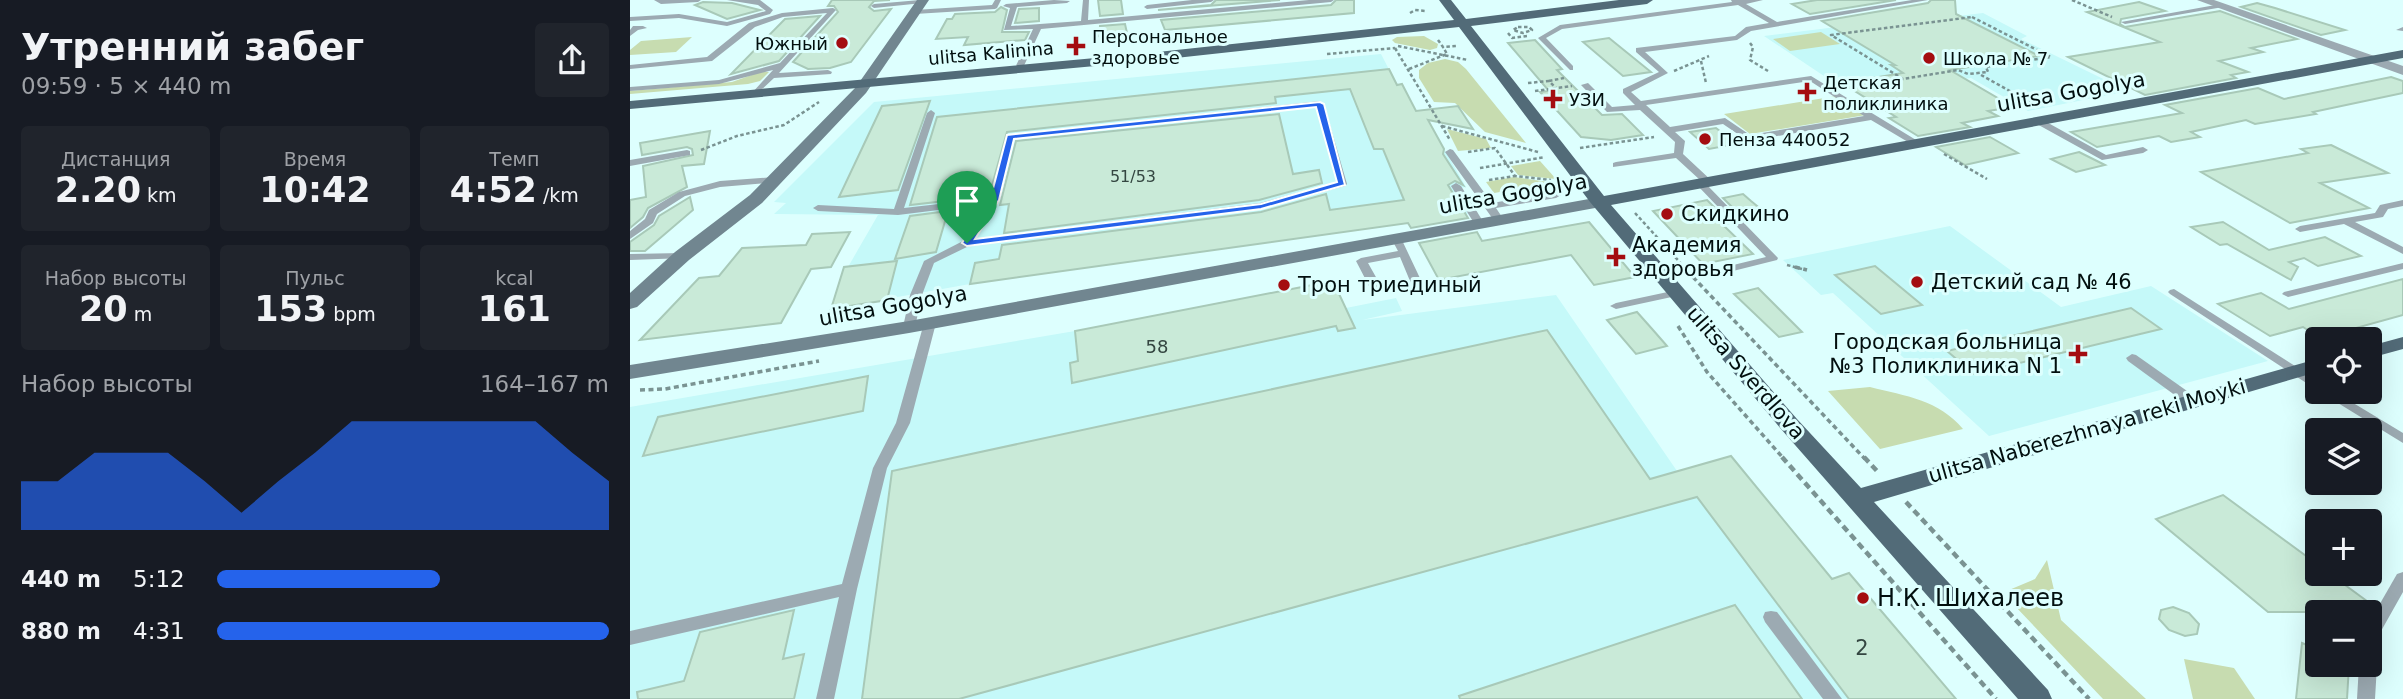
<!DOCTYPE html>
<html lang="ru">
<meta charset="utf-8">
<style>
body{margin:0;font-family:"DejaVu Sans",sans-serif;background:#20242c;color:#f1f3f6;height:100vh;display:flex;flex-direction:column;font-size:26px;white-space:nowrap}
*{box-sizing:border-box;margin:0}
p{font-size:23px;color:#9ea1a6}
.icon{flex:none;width:38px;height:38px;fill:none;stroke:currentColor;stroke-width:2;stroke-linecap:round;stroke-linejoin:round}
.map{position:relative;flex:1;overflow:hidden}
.panel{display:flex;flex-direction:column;background:#171b24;width:630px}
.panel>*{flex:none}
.tools{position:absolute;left:1675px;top:327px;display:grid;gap:14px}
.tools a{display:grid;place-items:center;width:77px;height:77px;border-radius:7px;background:#171b24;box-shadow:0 7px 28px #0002;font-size:35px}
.pin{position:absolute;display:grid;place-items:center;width:60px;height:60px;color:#fff;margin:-72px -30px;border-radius:50% 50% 50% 0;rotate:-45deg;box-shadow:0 0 7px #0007}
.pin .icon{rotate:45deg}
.round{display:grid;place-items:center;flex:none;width:74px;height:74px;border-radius:7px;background:#20242c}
.overview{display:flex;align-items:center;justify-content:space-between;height:119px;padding:0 21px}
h1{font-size:38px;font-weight:800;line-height:52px}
.figures{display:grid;grid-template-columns:repeat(3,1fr);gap:10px;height:119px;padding:7px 21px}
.figures div{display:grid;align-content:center;border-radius:7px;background:#20242c;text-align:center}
.figures b{font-size:35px;font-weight:800}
.figures small{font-size:19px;font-weight:400}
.figures p{font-size:19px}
.chart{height:196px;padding:14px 21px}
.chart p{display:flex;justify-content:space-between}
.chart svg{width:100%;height:126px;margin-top:7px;fill:#2563eb;opacity:.7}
ul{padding:0 21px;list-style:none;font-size:23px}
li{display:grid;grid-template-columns:112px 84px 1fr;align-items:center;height:52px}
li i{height:18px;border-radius:9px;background:#2563eb}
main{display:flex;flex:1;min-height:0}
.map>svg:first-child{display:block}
.built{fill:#c5f9f9}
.green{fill:#c7dcb0}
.building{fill:#c9ead8;stroke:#a8c9b8;stroke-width:2}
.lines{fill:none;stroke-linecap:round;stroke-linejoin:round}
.path-far2{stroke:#7a9392;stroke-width:2.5;stroke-dasharray:3.5 2.5;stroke-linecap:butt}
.path-far1{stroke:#7a9392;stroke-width:3.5;stroke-dasharray:5 3.5;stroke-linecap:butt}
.path{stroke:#7a9392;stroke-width:4.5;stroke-dasharray:7 4.5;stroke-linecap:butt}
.service{fill:#9caab2;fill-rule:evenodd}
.minor{fill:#9caab2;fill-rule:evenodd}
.secondary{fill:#718690;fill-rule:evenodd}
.primary{fill:#526b78;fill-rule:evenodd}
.route{fill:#2563eb;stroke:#fff;stroke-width:2;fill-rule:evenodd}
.poi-dot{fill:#a40d11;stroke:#ddfffe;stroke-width:2.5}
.labels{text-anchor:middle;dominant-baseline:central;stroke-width:6;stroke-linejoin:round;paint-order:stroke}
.far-number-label{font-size:16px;fill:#344641}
.far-poi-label{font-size:18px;fill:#020f0f;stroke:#ddfffe;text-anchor:start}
.far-street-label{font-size:18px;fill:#020f0f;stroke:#ddfffe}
.number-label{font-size:18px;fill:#344641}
.street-label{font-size:21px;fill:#020f0f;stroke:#ddfffe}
.poi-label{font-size:21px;fill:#020f0f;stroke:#ddfffe;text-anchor:start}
.near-number-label{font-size:21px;fill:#344641}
.near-poi-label{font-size:24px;fill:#020f0f;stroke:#ddfffe;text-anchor:start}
</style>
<main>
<section class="panel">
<div class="overview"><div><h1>Утренний забег</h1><p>09:59 · 5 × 440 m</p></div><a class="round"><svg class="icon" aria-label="share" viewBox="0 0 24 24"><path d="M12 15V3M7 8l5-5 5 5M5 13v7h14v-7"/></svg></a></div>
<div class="figures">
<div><p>Дистанция</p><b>2.20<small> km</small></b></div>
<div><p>Время</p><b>10:42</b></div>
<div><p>Темп</p><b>4:52<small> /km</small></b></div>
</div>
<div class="figures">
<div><p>Набор высоты</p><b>20<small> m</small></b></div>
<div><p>Пульс</p><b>153<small> bpm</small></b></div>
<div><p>kcal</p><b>161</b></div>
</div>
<div class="chart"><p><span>Набор высоты</span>164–167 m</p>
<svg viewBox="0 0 160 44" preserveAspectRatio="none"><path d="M0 44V27L10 27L20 17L30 17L40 17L50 27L60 38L70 27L80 17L90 6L100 6L110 6L120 6L130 6L140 6L150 17L160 27V44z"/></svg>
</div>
<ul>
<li><b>440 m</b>5:12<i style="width:57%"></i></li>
<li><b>880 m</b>4:31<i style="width:100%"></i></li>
</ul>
</section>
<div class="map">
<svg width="1773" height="699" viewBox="0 0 1773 699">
<rect width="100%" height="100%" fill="#ddfffe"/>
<g class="built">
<path d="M1353 13 1397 36 1391 39 1498 91 1398 111 1341 78 1286 86 1214 78 1200 80 1134 36 1239 23 1247 26Z"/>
<path d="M751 54 767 85 772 84 805 147H813L836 187 825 189 838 214 340 284 201 309 218 267 248 215 144 214 156 203 144 202 244 102Z"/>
<path d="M1320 226 1431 307 1521 286 1638 361 1359 436 1203 293 1191 295 1153 260Z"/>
<path d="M703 281 716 308 766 298 772 311 732 320 926 295 1047 471 1101 456 1202 578 1219 573 1326 699H0V407L445 331Z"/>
</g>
<g class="green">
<path d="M1191 32 1210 44 1160 51 1143 39Z"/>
<path d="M794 36 808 44 807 48 800 50 765 43 762 40 767 37Z"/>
<path d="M62 37 46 52 0 55V50L11 41Z"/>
<path d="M815 59 828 62 836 69 896 143 855 132 825 103 804 102 789 78V70L798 63Z"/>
<path d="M130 72H139L130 81 118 84 0 94V91L102 82Z"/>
<path d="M1207 96 1236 115 1120 134 1094 114Z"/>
<path d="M817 129 856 139 861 148 828 151Z"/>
<path d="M910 161 926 179 888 175 881 166Z"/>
<path d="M884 177 925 183 864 193 856 182Z"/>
<path d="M1240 387C1276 396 1309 400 1333 429L1250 449 1198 391Z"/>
<path d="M1417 560 1431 620 1516 699H1473L1384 605 1379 590 1405 579Z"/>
<path d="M1554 659 1604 668 1625 699H1563Z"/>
</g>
<g class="building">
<path d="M202 0H260L244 1 239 7 244 11 261 9 221 62 200 68 178 69 163 62 208 12 204 6H198Z"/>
<path d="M468 0H491L493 14 470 16Z"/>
<path d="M586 0H650L528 10 581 5Z"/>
<path d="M706 0H724V13L535 30 531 20 701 5Z"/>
<path d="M1187 0H1266L1180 14 1162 4Z"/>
<path d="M1301 0H1325L1326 14 1409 56 1320 70 1383 107 1358 111 1368 116 1332 123 1340 127 1288 136 1259 118 1266 117 1212 83 1273 73 1261 65H1265L1192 21 1298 3Z"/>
<path d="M73 2 102 3 130 10 97 19 65 5Z"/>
<path d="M1509 2 1535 11 1491 19 1490 24 1495 27 1590 11 1667 39 1621 48 1633 52 1589 61 1618 72 1601 75 1606 78 1515 95 1438 57 1530 42 1457 12Z"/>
<path d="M1627 3 1645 8 1715 30 1691 35 1611 7Z"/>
<path d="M371 7 377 10 372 32H399L395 40 334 45 338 37 306 39 317 19H322L325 14 365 12Z"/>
<path d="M409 8V21L385 23 389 9Z"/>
<path d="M190 16 149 61 101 74 155 19Z"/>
<path d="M495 24 497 33 469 36 470 26Z"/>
<path d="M979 38 1021 72 993 76 953 42Z"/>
<path d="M905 40 932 69 927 70 972 115 992 114 1013 135 981 140 951 137 910 92 919 91 878 43Z"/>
<path d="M759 69 767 85 772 84 786 111 828 106 843 129 798 120 814 149 813 154 833 185 825 181 818 185 838 218 781 228 778 223 340 284 345 263 369 259 372 245 631 212 696 194 700 210 774 200 753 149H744L720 89 645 97 646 103 377 132 359 196 280 205 307 117Z"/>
<path d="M1761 77 1773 81V93L1683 112 1686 114 1625 124 1616 120 1561 132 1570 137 1541 142 1529 136 1467 147 1441 132 1552 113 1535 105 1628 88 1654 99Z"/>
<path d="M300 101 268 190 209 197 252 106Z"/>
<path d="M649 114 663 174 689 170 692 183 629 200 374 233 379 204 370 205 386 141Z"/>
<path d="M1086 128 1106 144 1079 149 1060 132Z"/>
<path d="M80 131 74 164 52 166 57 187 18 208 13 217 0 228V200L16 197 13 166 63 155 62 149 57 147 12 155 10 143Z"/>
<path d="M1360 137 1388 153 1335 165 1306 147Z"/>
<path d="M1701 145 1758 173 1690 183 1739 208 1660 223 1571 172 1678 153 1671 149Z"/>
<path d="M1449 152 1475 165 1446 172 1421 159Z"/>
<path d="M1113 194 1121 201 1138 215 1115 220 1093 198Z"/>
<path d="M60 197 63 210 15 251H0V242L24 225 29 216Z"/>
<path d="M1077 200 1100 223 1092 224 1123 254 1073 264 1023 211Z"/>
<path d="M318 211 306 252 265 259 280 216Z"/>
<path d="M959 222 1005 277 964 285 941 255 809 280 789 243 847 232 852 241Z"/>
<path d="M1593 222 1639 250 1695 237 1731 256 1688 266 1674 258 1659 262 1668 267 1661 280 1597 244 1590 245 1561 227Z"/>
<path d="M220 232 201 267 181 269 151 323 10 340 69 278 89 276 112 248 176 245 182 234Z"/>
<path d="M267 261 257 300 201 309 214 267Z"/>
<path d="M1245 266 1292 305 1251 314 1205 275Z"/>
<path d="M1773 279V315L1690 338 1673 327 1640 336 1588 304 1631 293 1659 309Z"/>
<path d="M703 281 725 328 708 331 706 326 442 383 440 363 448 361 445 331Z"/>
<path d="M1128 288 1172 332 1149 337 1104 294Z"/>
<path d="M1501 308 1531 329 1344 374 1317 351Z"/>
<path d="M1007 312 1023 330 1037 346 1006 354 977 320Z"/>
<path d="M917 330 1020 479 1101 456 1202 579 1219 573 1326 699H1219L1067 497 329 699H232L262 471Z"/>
<path d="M238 376 233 411 13 456 28 417Z"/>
<path d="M1593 495 1687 564V574H1700L1745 607 1742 612H1638L1526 519Z"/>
<path d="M1105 605 1172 699H830L829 696Z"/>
<path d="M1543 607 1559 613 1569 624 1567 634 1555 636 1539 630 1529 619 1531 610Z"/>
<path d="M164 610 153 659 174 654 164 699H8L7 692 54 681 70 632Z"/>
<path d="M1672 643 1687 649V665H1719L1717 699H1666Z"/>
</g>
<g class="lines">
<g class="path-far2">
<path d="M1442 0 1482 17"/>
<path d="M780 13 785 10 795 11"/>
<path d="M1342 17 1421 57 1356 67 1358 72 1338 74 1328 70 1273 79 1201 35Z"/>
<path d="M888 27H899L902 30 893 33 883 30Z"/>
<path d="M878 33 882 38 897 36"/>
<path d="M808 40 813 47 827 46"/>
<path d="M1120 43 1123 47 1120 60 1138 71"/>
<path d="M768 46 838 60"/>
<path d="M765 48 820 140"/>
<path d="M697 54 765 48"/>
<path d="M1071 61 1076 83"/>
<path d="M779 69 817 54 813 47"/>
<path d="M1044 71 1079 56"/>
<path d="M1351 75 1405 105"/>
<path d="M919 81 934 78"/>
<path d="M898 83 919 81 926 88"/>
<path d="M905 91 942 86"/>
<path d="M812 126 908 152"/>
<path d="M950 148 1024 137"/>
<path d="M71 150 107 136 154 125 189 102"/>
<path d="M838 152 865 148 885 176 921 180"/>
<path d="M1314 154 1357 179"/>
<path d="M850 168 915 157"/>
<path d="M859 180 885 176"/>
<path d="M1005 213 1056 269"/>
<path d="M1157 265 1172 269"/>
</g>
<g class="path-far1">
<path d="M1054 267 1063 277 1080 274"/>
<path d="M1165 267 1177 270"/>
<path d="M1063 277 1235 459"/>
<path d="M1048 326 1077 372 1154 459"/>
<path d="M10 390 35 389 189 361"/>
</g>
<g class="path">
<path d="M1152 457 1366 699"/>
<path d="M1234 457 1247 471"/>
<path d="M1276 502 1459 699"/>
</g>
<g class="service">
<path d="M24 0H71L68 2 31 4Z"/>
<path d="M97 0H130L143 10 140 14 97 26 49 18 0 21V17L49 14 97 22 136 11 128 5Z"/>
<path d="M290 0 293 1V3L244 8 241 6 244 4Z"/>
<path d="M365 0H371L367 8 365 9 285 14 281 12 285 10 362 5Z"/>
<path d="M424 0 440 1 437 3 387 7 381 26 451 21 453 0H459L458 20 679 0H704L701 2 411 29 392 70 385 72 384 70 403 29 374 30 380 8 373 6 376 4Z"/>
<path d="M562 0H584L581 2 517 9 514 7 517 5Z"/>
<path d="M1101 0H1133L1116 4 1147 22 1282 0H1298L1121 31 1107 40 1015 52 1038 73 1001 92 1011 101 1181 76 1291 143 1286 146 1283 145 1241 120 1118 141 1093 124 1045 132 1055 141 1053 154 1083 182 1077 185 1148 258 1147 260 1095 273 1089 270 1091 268 1136 257 1067 185V181L1070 180 1046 158 983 167V163L986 162 1044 153 1045 142 1010 110 977 112 951 85 958 83 982 107 1005 105 993 93V89L1029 72 1006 52V48L1105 36 1116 27 1139 23 1108 5 932 29 916 38 943 66V70H940L908 38 930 25 1102 2ZM1180 81 1234 116 1120 135 1095 118 1040 127 1016 105Z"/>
<path d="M1591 4 1593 5V7L1495 24 1491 22Z"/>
<path d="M203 8 206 10 205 11 149 73 198 70 202 72 201 74 144 78 126 95 122 93 143 70 89 84 0 91V87L89 80 150 63 197 13 153 17 125 27 82 61 0 69V65L77 57 119 23 152 13Z"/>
<path d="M3 26H13L17 28 8 30 0 36V30Z"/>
<path d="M1773 27V31L1766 30Z"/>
<path d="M690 101 694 104 717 184 715 186 631 209 339 246 304 263 292 295 285 327 279 331 273 327 280 295 294 261 333 241 357 204 268 215 188 211 183 208 188 205 264 209 297 113 301 110 305 113 274 208 361 198 377 135ZM687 107 707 182 630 203 345 239 370 200 384 139Z"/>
<path d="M1405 119H1411L1476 155 1513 147 1518 150 1513 153 1472 160 1405 123Z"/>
<path d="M820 149 823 150 862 203 926 192 931 195 926 198 866 208 874 220 873 222H865L815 152Z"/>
<path d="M57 150 60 151V155L0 166V160Z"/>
<path d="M144 177 149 180 147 182 90 187 55 196 27 214 23 223 0 239V231L15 219 19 210 49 192 90 181Z"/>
<path d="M826 183 831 186 854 223 853 225 849 226 844 223 821 186Z"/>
<path d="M1773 200V206L1758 209 1753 217 1725 222 1773 247V254L1714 224 1670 232 1665 229 1670 226 1745 213 1750 205Z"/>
<path d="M766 235 770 236 797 293 795 295 791 296 785 293 770 257 738 263 751 286 745 289 739 286 726 261 731 258 768 251 761 238Z"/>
<path d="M52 253 57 256 56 258 0 260V254Z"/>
<path d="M1773 263V269L1658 297 1652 294 1654 292Z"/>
<path d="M1544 289 1687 380V390L1540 294 1538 292 1540 290Z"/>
<path d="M1047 290 1051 291 1053 293 1051 295 986 309 980 306 986 303Z"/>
<path d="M300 319 306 323 280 423 257 468 227 589 204 699H186L209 597 0 645V631L212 584 243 468 266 423 294 323Z"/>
<path d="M1502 354 1506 355 1567 398 1569 401 1567 404H1557L1498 361 1496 358Z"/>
<path d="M1690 392H1705L1773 433V443Z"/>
<path d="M1773 572V592L1746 640 1740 642V621L1767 574Z"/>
<path d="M1141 611 1147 612 1212 699H1193L1135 622 1133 617 1135 612Z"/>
<path d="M1740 658 1744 660 1747 665 1745 699H1727L1729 665H1740Z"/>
</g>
<path class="minor" d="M1567 0H1584L1773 66V75Z"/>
<g class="secondary">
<path d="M287 0H299L236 93 132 203 59 260 7 307 0 309V293L45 252 120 195 226 87Z"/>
<path d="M970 197 979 202 976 206 279 333 0 379V365L279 321Z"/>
</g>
<g class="primary">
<path d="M809 0H821L836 19 989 0H1023L1017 4 841 26 974 196 1773 50V58L981 205 1167 419 1231 488 1687 359V372L1244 502 1418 690 1422 699H1388L1151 429 960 202 829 27 509 62 0 109V101L509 54 824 20Z"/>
<path d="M1773 337V349L1740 358V346Z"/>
</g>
</g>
<path class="route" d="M690 102 694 104 715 185 631 209 337 246 332 243 360 200 377 135ZM686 107 707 182 631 204 345 239 369 200 384 139Z"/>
<g class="poi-dot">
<circle cx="212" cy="43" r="7"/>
<path d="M442.5 35.5h7v7h7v7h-7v7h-7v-7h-7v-7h7z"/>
<circle cx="1299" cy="58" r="7"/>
<path d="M1173.5 81.5h7v7h7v7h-7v7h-7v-7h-7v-7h7z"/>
<path d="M919.5 88.5h7v7h7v7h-7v7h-7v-7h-7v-7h7z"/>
<circle cx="1075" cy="139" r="7"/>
<circle cx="1037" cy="214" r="7"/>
<path d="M982.5 246.5h7v7h7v7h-7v7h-7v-7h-7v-7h7z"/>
<circle cx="1287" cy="282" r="7"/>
<circle cx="654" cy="285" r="7"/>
<path d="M1444.5 343.5h7v7h7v7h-7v7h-7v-7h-7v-7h7z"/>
<circle cx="1233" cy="598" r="7"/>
</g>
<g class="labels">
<g class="far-number-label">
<text x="503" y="176">51/53</text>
</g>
<g class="far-poi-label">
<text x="462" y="36">Персональное<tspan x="462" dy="21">здоровье</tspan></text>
<text x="198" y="43" text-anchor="end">Южный</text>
<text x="1313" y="58">Школа № 7</text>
<text x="1193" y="82">Детская<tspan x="1193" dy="21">поликлиника</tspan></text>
<text x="939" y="99">УЗИ</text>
<text x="1089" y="139">Пенза 440052</text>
</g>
<g class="far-street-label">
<text transform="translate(361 53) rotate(-5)">ulitsa Kalinina</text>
</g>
<g class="number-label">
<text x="527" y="346">58</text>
</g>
<g class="street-label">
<text transform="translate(1441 92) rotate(-10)">ulitsa Gogolya</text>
<text transform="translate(883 194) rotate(-10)">ulitsa Gogolya</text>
<text transform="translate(263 306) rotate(-10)">ulitsa Gogolya</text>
<text transform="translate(1116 373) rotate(49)">ulitsa Sverdlova</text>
<text transform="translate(1457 431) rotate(-16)">ulitsa Naberezhnaya reki Moyki</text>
</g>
<g class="poi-label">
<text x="1051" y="214">Скидкино</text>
<text x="1002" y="245">Академия<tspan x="1002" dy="24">здоровья</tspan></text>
<text x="1301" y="282">Детский сад № 46</text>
<text x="668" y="285">Трон триединый</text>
<text x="1432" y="342" text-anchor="end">Городская больница<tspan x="1432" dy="24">№3 Поликлиника N 1</tspan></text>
</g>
<g class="near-number-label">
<text x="1232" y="648">2</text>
</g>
<g class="near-poi-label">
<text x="1247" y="598">Н.К. Шихалеев</text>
</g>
</g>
</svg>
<div class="tools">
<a><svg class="icon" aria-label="locate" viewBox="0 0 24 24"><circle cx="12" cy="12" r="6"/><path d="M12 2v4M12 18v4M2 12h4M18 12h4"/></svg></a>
<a><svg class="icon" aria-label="layers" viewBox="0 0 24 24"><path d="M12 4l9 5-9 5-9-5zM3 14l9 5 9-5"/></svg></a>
<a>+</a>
<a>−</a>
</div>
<div class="pin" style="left:337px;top:243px;background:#1e9e55"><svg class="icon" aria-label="arrive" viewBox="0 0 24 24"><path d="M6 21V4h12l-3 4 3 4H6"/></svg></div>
</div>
</main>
